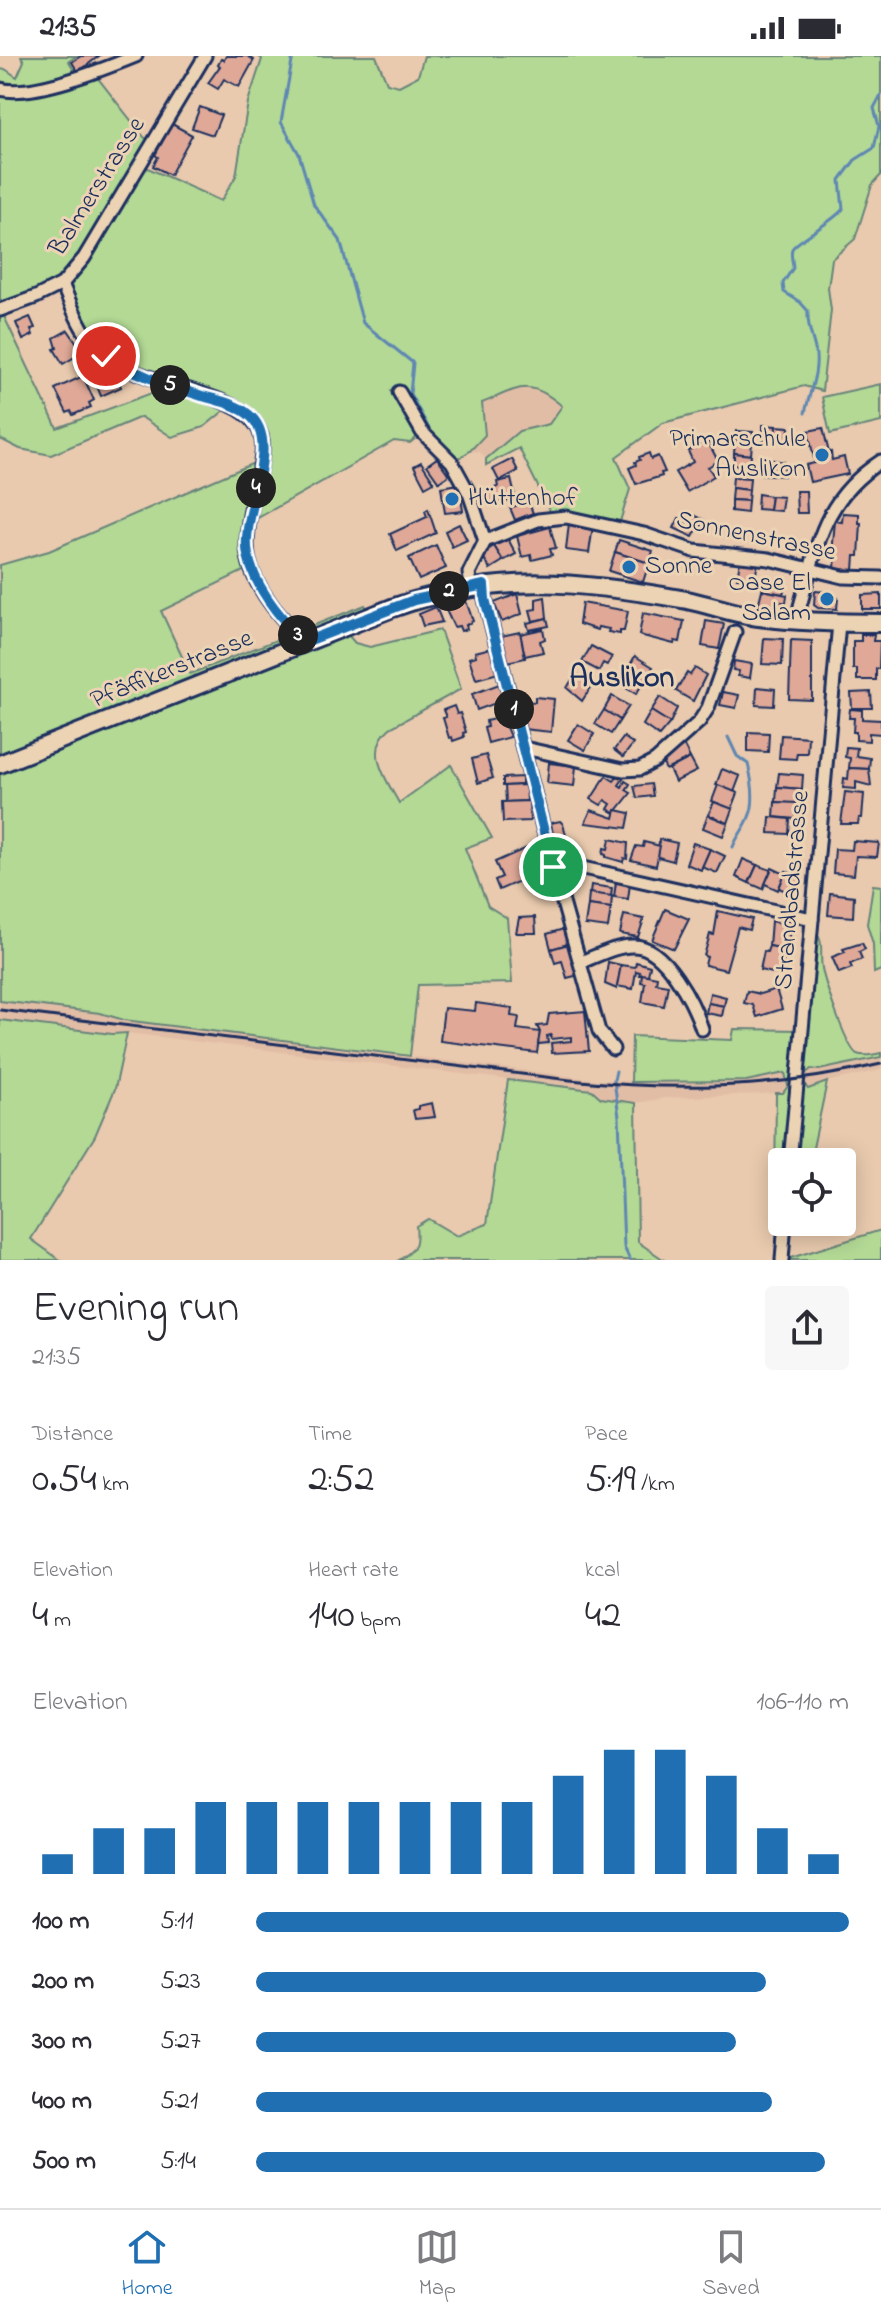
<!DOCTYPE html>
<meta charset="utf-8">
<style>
body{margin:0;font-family:"Indie Flower",sans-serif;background:#f7f7f7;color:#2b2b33;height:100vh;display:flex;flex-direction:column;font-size:30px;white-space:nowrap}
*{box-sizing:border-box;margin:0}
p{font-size:26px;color:#7c7c81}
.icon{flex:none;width:44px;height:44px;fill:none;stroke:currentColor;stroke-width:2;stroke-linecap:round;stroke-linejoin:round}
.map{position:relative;height:1204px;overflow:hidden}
.details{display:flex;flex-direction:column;background:#fff;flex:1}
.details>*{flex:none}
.buttons{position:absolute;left:768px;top:1092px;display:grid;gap:16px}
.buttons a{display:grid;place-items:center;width:88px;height:88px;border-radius:8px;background:#fff;box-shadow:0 4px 20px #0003;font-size:40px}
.pin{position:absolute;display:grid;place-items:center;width:68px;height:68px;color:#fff;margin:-34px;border:4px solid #fff;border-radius:50%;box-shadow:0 2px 8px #0007}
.km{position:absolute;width:40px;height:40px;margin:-20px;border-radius:50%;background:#222;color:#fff;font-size:22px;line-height:40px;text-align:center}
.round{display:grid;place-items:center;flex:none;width:84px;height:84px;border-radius:8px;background:#f7f7f7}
.headline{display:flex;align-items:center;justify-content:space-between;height:136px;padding:0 32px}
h1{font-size:44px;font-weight:600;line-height:60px}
.metrics{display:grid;grid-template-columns:repeat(3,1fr);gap:12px;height:136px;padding:8px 32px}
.metrics div{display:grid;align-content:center}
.metrics b{font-size:40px;font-weight:600}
.metrics small{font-size:22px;font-weight:400}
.metrics p{font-size:22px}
.chart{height:224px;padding:16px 32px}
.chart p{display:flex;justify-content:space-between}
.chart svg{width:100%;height:144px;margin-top:8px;stroke:#1f6fb2;stroke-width:6}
ul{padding:0 32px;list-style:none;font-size:26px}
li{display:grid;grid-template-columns:128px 96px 1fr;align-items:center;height:60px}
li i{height:20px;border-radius:10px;background:#1f6fb2}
.status{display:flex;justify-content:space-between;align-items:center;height:56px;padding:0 40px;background:#fff;direction:ltr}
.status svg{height:22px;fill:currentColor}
.tabs{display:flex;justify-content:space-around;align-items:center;height:112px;border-top:2px solid #e1e1e2;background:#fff;font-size:22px;color:#7c7c81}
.tabs a{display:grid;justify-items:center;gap:4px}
.tabs .selected{color:#1f6fb2}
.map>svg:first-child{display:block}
.built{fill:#e2bda6}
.green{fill:#b3d995;stroke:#67847a;stroke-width:2;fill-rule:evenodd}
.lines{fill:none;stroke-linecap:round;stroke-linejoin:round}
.stream{stroke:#5f87b2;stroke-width:3}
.building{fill:#dfa897;stroke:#1b2f5e;stroke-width:2}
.street-casing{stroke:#1b2f5e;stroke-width:17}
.secondary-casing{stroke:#1b2f5e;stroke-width:22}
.street{stroke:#ecd3b4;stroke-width:11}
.secondary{stroke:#ecd3b4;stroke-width:16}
.rail{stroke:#1b2f5e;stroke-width:3}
.route-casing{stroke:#fff;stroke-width:16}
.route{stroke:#1f6fb2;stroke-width:10}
.poi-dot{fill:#1f6fb2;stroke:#ecd3b4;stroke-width:3}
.labels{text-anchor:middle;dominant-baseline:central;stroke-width:6;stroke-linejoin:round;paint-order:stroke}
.street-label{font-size:26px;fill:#1b2f5e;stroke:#ecd3b4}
.poi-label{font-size:26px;fill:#1b2f5e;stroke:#ecd3b4;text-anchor:end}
.quarter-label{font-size:30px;font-weight:bold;fill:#1b2f5e;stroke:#ecd3b4}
</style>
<div class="status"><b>21:35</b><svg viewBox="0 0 49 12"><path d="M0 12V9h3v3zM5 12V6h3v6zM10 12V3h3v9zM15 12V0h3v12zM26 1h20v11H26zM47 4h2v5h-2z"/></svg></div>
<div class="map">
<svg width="881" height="1204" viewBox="0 0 881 1204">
<rect width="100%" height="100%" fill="#e9caae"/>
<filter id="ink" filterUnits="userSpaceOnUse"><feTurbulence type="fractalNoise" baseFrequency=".0125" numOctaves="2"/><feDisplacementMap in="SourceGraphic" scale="16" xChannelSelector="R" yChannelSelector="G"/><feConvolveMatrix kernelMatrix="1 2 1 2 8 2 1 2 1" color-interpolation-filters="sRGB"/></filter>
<g filter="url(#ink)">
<g class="built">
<path d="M519 332 540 333 562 350 549 368 519 375 486 403 480 396 470 395 485 379 482 347Z"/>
<path d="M0 945 100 957 124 964 599 1024 672 1027 746 1025 785 1016 789 1026 783 1037 666 1042 636 1047 601 1042 592 1034 127 977 112 978 0 964Z"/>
<path d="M881 1001V1014L827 1026 808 1033 804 1029 805 1018 811 1013 820 1014Z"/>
</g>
<g class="green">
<path d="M21 0H77L69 5 77 20 93 16 144 81 153 87 141 109 221 145 236 120 248 46 262 3 258 0H376L387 27 399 30 418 20 424 0H881V119L872 129 855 183 832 203 828 232 831 254 822 335 804 330 663 367 616 401 630 433 618 472 553 461 519 392 486 409V403L519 375 549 368 562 350C529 321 519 332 482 347L485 379 470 395 452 406 422 377 410 387 394 385 249 467 252 511 161 555 190 618 365 549 371 560 342 572 355 587 370 591 440 574 461 633 390 672C364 694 386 723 399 747L451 709 492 782 465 792 488 850 507 862 512 927 418 929 410 1000 124 964 100 957 0 945V509L49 495 261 404 259 372 231 349 204 371 172 381 141 361 51 399 20 393 0 383V14L5 13 17 21 24 5ZM62 228 106 300 171 330 57 372 1 254Z"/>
<path d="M881 328V366L830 378 822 341Z"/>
<path d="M873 829 881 830V914L874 917 873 888 867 868Z"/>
<path d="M812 873C826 883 819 896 822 912 824 925 847 993 857 998 864 1001 873 999 881 997V1001L819 1014 811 1013 805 1018V1029L808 1033 827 1026 810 1106H782V1140L775 1141 776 1037H783L788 1030 785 1017 746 1025 631 1026 632 980 732 984 734 973 801 974Z"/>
<path d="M0 964 112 978 127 977 115 1033 95 1080 31 1183 60 1204H0Z"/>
<path d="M508 1024 592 1034 601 1042 636 1047 638 1186 664 1204H399C416 1194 418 1188 416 1170L428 1163 457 1180 487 1168Z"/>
<path d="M881 1174V1204H784Z"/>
</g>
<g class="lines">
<g class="stream">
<path d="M293 0 281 66 299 98 314 149 340 184 363 267 413 307 410 338 432 378"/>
<path d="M805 357C809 338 820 314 815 293 812 279 807 271 808 255L800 246 784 236 783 227 793 212C793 206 790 199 792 193 795 185 833 166 843 153L840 124 855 104 874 92 879 70 874 52 881 39"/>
<path d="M728 681 737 700 748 708C752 724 756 746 749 761 745 772 737 780 733 791"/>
<path d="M616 1015 614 1024 619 1061 624 1191 630 1204"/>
</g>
</g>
<g class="building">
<path d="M81 0H99L78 16 72 6Z"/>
<path d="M226 0H247L254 4 239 31 224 23 218 33 208 27 220 10 218 9 221 3 224 4Z"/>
<path d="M200 51 221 59 213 79 192 72Z"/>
<path d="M172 68 192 79 170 119 153 110 158 101 155 99Z"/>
<path d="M30 261 35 272 31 273 33 279 23 284 16 267Z"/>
<path d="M68 274 83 296 63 308 54 293 57 292 54 282Z"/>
<path d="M115 316 121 331 101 340 95 325Z"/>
<path d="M83 320 94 344 89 347 91 351 73 359 71 355 67 357 55 333Z"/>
<path d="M763 369 776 370 775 386 763 385Z"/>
<path d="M776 370 789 371 788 386H775Z"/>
<path d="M823 372 829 397 831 396 832 404 844 401 848 418 810 426 806 409 815 407 808 375Z"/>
<path d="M736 375 753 376 752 387 735 386Z"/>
<path d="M707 384 718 405 708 411 714 420 687 436 675 416 693 406 688 395Z"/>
<path d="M735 386 752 387 751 399 734 397Z"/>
<path d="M649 397 651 403 658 400 665 416 661 417 662 420 636 428 629 412 636 409 635 406 640 404 639 401Z"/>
<path d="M734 397 751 399 750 410 734 409Z"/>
<path d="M437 402 449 419 439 426 427 409Z"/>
<path d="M512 403 518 415 499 425 493 413Z"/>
<path d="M761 403 773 404 772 419 760 418Z"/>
<path d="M773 404 785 406 784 420 772 419Z"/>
<path d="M421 406 434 426 425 431 414 410Z"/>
<path d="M733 421 750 422 749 434 732 432Z"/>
<path d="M511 423 516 444 488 448 485 434 498 431 497 426Z"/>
<path d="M459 428 463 455 445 457 441 431Z"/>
<path d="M732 432 749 434 748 445 731 444Z"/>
<path d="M796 435H806L807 457H797Z"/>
<path d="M758 438 771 440 769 454 757 453Z"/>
<path d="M771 440 783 441 781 455 769 454Z"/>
<path d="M731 444 748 445 747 457 731 455Z"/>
<path d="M528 445 533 457 515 464 510 452Z"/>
<path d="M428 453 436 477 397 495 390 478 427 461 425 455Z"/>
<path d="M686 455 704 464 700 473 682 464Z"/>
<path d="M843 457 859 458V467H861L859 500H855L854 514 835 513 836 498H832L835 465 842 466Z"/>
<path d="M679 462 698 472 693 481 674 472Z"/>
<path d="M569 467 593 470 589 497 566 494Z"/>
<path d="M459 468 467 484 452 491 445 475Z"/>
<path d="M550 471 556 492 550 493 552 499 532 504 531 499 522 501 517 480Z"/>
<path d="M508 483 516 498 503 505 494 490Z"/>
<path d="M619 484 653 495 649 507 615 496Z"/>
<path d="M436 489 446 512 419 524 409 502Z"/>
<path d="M494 490 503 505 490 513 481 497Z"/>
<path d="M615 496 649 507 643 526 609 515Z"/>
<path d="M740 505 758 507 755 522H737Z"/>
<path d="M765 522 786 526 783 538 762 534Z"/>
<path d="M762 534 787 539 786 547 782 546 780 554 758 550Z"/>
<path d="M815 535 826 536V540L838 542 837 553 818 552 814 549Z"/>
<path d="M517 538 522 558 502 566 494 547Z"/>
<path d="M881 538V553H862V539Z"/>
<path d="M545 541 547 562 533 565 530 554 536 553V543Z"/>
<path d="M465 542 473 565 466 569 467 573 461 575 459 570 454 571 444 550Z"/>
<path d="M582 547 628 555 624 575H620V578L608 576 609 573 598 571 597 574 579 568Z"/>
<path d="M436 551 442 566 423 570 419 558Z"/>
<path d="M643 557 684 565 680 586 675 585 674 588 639 579Z"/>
<path d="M547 562 549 570 529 574 527 567Z"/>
<path d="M706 565 724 568 719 593 702 590Z"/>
<path d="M543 573 545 583 540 585 543 596 525 600 520 578Z"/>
<path d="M520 576 525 602 507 606 501 580Z"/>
<path d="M861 579H874L873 585H880L879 613H876V624H857V613H853V585H861Z"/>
<path d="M764 582 783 583 782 609 762 608Z"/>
<path d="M791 584 812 585V644L789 643Z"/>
<path d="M591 590 612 601 607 609 603 607 599 615 582 606Z"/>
<path d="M495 591 502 616 476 623 469 602 476 600 475 596Z"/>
<path d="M635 600 653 611 645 624 628 613Z"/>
<path d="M734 605 752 608 750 622 738 620 739 615 733 614Z"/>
<path d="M695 612 706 619 693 645 676 635 687 617 690 619Z"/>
<path d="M628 613 645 624 636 638 619 628Z"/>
<path d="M576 617 593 628 582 645 567 632Z"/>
<path d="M502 627 507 643 477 654 472 638Z"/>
<path d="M757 631 775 633 774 650 756 649Z"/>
<path d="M723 636 739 639 736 652 720 649Z"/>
<path d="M871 636 872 652H852L851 637Z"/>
<path d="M612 640 629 650 620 664 604 654Z"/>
<path d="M535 641 554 643 551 676 523 673 525 645 535 646Z"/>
<path d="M660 641 677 652 670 667 651 655Z"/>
<path d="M454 650 457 658 460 657 466 676 463 677 464 681 453 685 452 681 449 682 443 662 446 661 443 654Z"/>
<path d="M850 653 862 654V663L881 664V678L869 677V685L856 684V676H853L854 662H849Z"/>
<path d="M604 654 620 664 611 678 595 668Z"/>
<path d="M651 655 670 667 659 680 643 669Z"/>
<path d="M502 661 510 681 488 687 484 672 487 671 486 665Z"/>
<path d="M578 668 594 678 585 694 568 684Z"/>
<path d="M748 676 769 677 768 696 748 695Z"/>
<path d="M781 679 808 681 807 697H797L796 703 779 702Z"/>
<path d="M624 681 633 688 623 701 614 694Z"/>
<path d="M684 690 690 702 666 714 660 702Z"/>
<path d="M846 691 857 692 856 700 870 702 869 713 849 712 850 702 845 701Z"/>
<path d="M486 699 493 722 478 727 472 703Z"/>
<path d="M690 702 697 715 675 726 669 713Z"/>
<path d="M549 707 576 710 574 730 547 727Z"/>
<path d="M849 712 869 713 871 730 856 726V733L843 732 844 722 848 723Z"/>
<path d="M722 713 740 720 734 736 716 729Z"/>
<path d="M779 717 803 719 802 733 777 731Z"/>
<path d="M606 720 614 725 618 720 623 723 619 729 622 731 625 725 630 728 626 734 631 737 615 757 608 753 611 748 605 744 601 749 591 743Z"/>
<path d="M522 721V729L503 730V722Z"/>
<path d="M651 728 653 740 637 742 634 730Z"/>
<path d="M526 729 527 745 506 746 505 730Z"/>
<path d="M718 729 738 737 732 753 712 745Z"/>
<path d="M777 731 802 733 801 748 776 746Z"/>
<path d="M845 736 864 738 862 762H859L858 768H841Z"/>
<path d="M529 745 530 765 503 766 502 746Z"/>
<path d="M714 746 733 753 728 767 708 759Z"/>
<path d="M775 746 797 747 796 763 774 761Z"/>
<path d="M591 754 614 762 616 754 630 757 627 772 585 767Z"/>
<path d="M708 759 728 767 723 780 703 772Z"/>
<path d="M770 761 790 763 789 778 769 777Z"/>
<path d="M560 765 563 768 568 787 555 790 551 767Z"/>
<path d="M610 783 628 787 627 803 624 802 623 806 606 801V799L603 798 604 792 608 793Z"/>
<path d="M659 783 677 787 673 805 658 801Z"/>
<path d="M853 785 879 787 877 801 856 800 854 819 833 817 835 793 852 794Z"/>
<path d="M644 786 660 790 656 810 631 804 636 790 643 791Z"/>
<path d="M693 787 710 793 701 814 686 808Z"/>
<path d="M529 791 540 816 499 834 495 824 502 821 495 806Z"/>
<path d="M710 793 725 800 717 817 702 811Z"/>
<path d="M743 803 757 809 749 827 736 821Z"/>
<path d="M757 809 771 814 763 833 749 827Z"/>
<path d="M772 812 785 818 778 834 765 828Z"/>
<path d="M786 815 802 822 794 839 779 832Z"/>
<path d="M616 826 630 828 628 843 614 841Z"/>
<path d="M591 829 612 832 611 840 590 838Z"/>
<path d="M589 837 612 840 611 852 588 849Z"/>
<path d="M830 837 854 840 853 861 828 859Z"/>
<path d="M588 849 611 852 608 872 585 869Z"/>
<path d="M665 853 689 863 674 893 652 884Z"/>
<path d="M718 855 752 863 749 874 738 871 726 914 705 909 707 901 704 900 710 878 714 879Z"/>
<path d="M624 859 644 863 638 881 620 878Z"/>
<path d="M535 861 536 877H516L519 862Z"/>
<path d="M771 865 791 870 788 887 782 886 780 892 769 890Z"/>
<path d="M567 872 572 887 551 893 547 878Z"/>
<path d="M572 887 579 919 567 922 562 905 555 907 551 893Z"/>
<path d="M862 887 865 893 859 896 862 903 850 908 852 912 839 917 832 901 845 896 843 893Z"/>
<path d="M769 890 780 892 779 898 785 899 781 919 760 914 764 895 767 896Z"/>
<path d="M608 906 621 909 617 933 605 928Z"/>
<path d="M636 906 650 910 648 919H639L640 916 636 915 633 933 617 930 621 909 635 911Z"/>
<path d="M642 918 657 921 656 927 668 929 664 950 642 946 645 927 641 926Z"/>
<path d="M776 933 782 953 757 961 753 949 744 947 747 935 760 938Z"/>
<path d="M710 937 726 941 724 950 708 947Z"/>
<path d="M476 947 512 952 511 960 519 961 517 973 540 976 537 997 440 985 444 952 475 955Z"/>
<path d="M708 947 724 950 722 960 706 957Z"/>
<path d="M585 955 589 995 552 997 551 987 571 985V981L551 983V979L547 980 548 987 538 988 540 976 537 970 547 969 549 958Z"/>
<path d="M432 1047 435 1061 415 1063 413 1054 418 1053V1050Z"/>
</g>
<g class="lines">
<defs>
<g id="street">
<path d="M0 33C32 42 104 13 136 0"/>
<path d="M62 228C74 255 81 279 105 299 141 330 239 336 257 370 266 385 262 400 259 417 254 440 247 465 247 489 247 525 280 562 305 586"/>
<path d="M0 254 36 241 62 228 84 202 205 0"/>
<path d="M399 336 422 376 452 406 469 437 485 485 469 517 471 530"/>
<path d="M485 485 538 464 566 461 644 478 694 495 769 503 843 521 881 522"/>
<path d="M484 529 485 543 553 811 599 975 613 993"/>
<path d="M799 565 800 550C818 488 822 444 881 405"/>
<path d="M524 692 623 714 640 713 655 705 699 666 708 652 735 576"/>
<path d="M553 811 570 809 812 863"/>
<path d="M581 906C597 900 617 889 634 890 665 890 694 948 702 973"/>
<path d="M790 1106 839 567"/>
<path d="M782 1204 785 1166"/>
</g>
<path id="secondary" d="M0 708 392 552C495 516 582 525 687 544 711 549 735 558 759 561 799 566 840 567 881 567"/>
</defs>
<use href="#street" class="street-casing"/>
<use href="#secondary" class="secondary-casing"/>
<use href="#street" class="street"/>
<use href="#secondary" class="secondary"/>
<path class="rail" d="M0 954 570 1024C676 1035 777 1033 881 1008"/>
</g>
</g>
<g class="lines" filter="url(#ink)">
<defs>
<path id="route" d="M106 300C138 320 167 328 202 340 217 344 236 348 248 358 285 386 239 460 248 499 255 533 281 563 305 586L414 544 484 529 485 543 553 811"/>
</defs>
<use href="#route" class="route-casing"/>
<use href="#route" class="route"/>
</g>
<g class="poi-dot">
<circle cx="822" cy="399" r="8"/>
<circle cx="452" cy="443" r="8"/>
<circle cx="629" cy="511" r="8"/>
<circle cx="827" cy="543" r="8"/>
</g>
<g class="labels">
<g class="street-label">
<text transform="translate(98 131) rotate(-58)">Balmerstrasse</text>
<text transform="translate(756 481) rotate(12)">Sonnenstrasse</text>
<text transform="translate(172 614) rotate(-22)">Pfäffikerstrasse</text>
<text transform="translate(793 834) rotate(-85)">Strandbadstrasse</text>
</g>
<g class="poi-label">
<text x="806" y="384">Primarschule<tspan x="806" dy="30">Auslikon</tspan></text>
<text x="468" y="443" text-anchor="start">Hüttenhof</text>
<text x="645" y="511" text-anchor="start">Sonne</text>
<text x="811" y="528">Oase El<tspan x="811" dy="30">Salam</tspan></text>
</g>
<g class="quarter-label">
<text x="622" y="623">Auslikon</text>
</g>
</g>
</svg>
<div class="buttons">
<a><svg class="icon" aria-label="locate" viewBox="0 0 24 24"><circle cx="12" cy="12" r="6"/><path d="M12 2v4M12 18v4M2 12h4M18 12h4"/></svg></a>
</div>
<div class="pin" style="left:553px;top:811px;background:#1e9e55"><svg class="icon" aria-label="arrive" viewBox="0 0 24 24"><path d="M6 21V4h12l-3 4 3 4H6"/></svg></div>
<div class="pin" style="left:106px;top:300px;background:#d93025"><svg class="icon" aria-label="check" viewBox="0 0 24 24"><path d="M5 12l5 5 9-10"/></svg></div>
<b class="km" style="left:514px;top:653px">1</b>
<b class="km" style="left:449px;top:535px">2</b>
<b class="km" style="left:298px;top:579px">3</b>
<b class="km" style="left:256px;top:432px">4</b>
<b class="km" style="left:170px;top:329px">5</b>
</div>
<section class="details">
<div class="headline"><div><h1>Evening run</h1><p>21:35</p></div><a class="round"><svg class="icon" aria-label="share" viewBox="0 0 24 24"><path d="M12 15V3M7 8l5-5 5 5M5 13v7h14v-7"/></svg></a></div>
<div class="metrics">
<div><p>Distance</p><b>0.54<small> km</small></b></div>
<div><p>Time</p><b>2:52</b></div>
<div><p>Pace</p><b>5:19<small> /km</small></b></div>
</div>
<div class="metrics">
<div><p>Elevation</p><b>4<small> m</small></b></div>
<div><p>Heart rate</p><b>140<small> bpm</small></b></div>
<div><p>kcal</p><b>42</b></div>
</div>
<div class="chart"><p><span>Elevation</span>106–110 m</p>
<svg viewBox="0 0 160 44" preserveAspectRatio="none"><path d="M5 44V38M15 44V30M25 44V30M35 44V22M45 44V22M55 44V22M65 44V22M75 44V22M85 44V22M95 44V22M105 44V14M115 44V6M125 44V6M135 44V14M145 44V30M155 44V38"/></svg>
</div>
<ul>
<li><b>100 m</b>5:11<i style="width:100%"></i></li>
<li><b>200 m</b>5:23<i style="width:86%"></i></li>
<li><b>300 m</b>5:27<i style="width:81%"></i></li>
<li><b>400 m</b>5:21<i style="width:87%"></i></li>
<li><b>500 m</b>5:14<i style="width:96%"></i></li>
</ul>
</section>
<nav class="tabs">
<a class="selected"><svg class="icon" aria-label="home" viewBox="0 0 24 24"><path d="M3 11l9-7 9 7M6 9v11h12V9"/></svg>Home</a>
<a><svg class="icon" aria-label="map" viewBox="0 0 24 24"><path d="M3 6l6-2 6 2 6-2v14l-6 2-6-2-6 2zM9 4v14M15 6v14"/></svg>Map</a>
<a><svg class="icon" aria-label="saved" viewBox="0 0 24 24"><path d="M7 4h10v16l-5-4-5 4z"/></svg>Saved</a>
</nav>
